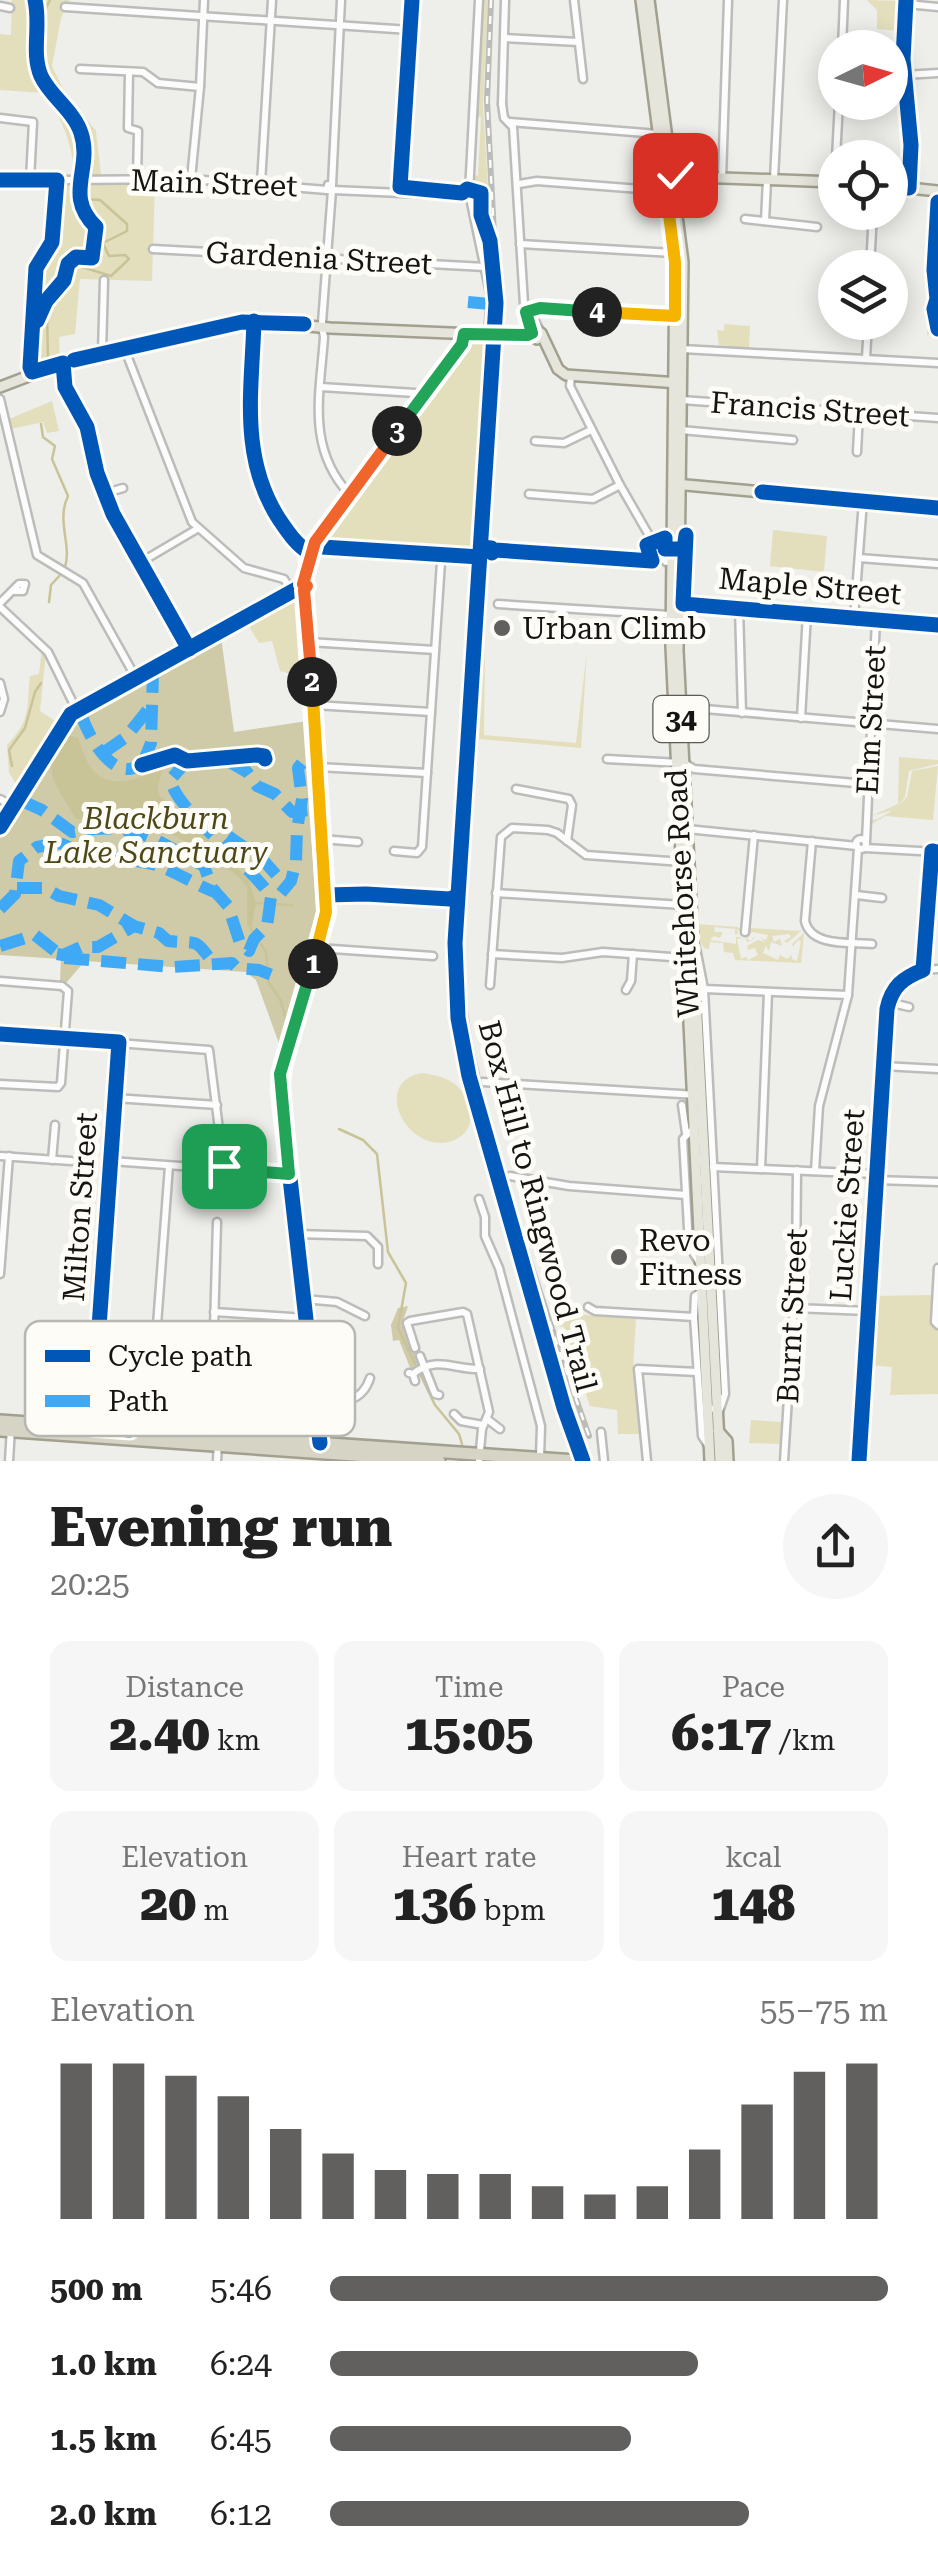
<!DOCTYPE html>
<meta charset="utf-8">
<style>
body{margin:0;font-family:"Roboto Serif",serif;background:#f6f6f6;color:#222;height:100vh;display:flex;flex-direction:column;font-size:38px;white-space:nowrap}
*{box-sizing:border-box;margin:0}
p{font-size:32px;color:#767676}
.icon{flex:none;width:55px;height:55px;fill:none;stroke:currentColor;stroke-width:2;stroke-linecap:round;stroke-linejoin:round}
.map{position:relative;height:1461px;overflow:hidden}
.drawer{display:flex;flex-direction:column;background:#fff;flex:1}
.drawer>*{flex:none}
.needle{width:65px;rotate:85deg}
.buttons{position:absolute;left:818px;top:30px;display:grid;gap:20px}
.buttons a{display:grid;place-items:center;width:90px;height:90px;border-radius:50%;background:#fff;box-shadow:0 5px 25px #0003;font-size:50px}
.pin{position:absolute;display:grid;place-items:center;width:85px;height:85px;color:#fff;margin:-42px;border-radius:20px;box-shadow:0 5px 15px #0006}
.km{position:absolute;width:50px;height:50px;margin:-25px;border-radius:50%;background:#222;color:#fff;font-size:28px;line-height:50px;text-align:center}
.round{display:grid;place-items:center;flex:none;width:105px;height:105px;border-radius:52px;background:#f6f6f6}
.head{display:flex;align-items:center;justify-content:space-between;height:170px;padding:0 50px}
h1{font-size:55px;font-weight:800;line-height:75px}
.metrics{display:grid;grid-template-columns:repeat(3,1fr);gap:15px;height:170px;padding:10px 50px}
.metrics div{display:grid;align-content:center;border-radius:20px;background:#f6f6f6;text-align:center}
.metrics b{font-size:50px;font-weight:800}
.metrics small{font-size:28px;font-weight:400}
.metrics p{font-size:28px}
.chart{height:280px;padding:20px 50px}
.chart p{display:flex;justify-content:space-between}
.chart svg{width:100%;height:180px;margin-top:10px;stroke:#61605e;stroke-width:6}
ul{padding:0 50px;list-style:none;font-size:32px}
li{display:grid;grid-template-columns:160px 120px 1fr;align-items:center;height:75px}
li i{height:25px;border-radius:12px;background:#61605e}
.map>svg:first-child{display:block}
.green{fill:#e3dfbd}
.forest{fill:#cfcaa7}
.water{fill:#c9c398}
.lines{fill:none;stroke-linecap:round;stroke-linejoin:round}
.stream{stroke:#c9c398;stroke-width:2.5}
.minor-casing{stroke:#bcbcba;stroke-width:11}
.major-casing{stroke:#a2a08f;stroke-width:14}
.highway-casing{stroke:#a2a08f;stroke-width:16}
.minor{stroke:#fcfcfc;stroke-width:6}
.major{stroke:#e6e5dc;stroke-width:9}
.highway{stroke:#d6d4c5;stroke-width:11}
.rail-casing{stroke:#bbbbba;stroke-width:6}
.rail{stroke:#fdfcf6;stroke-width:2.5;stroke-dasharray:8;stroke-linecap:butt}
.quiet{stroke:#3fa9f5;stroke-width:12;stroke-dasharray:25 12;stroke-linecap:butt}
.cycleway-casing{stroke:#fdfcf6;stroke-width:21}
.cycleway{stroke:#0057b8;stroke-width:15}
.split-1-casing{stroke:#fff;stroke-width:20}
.split-2-casing{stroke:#fff;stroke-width:20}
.split-3-casing{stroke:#fff;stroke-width:20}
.split-4-casing{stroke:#fff;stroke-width:20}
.split-5-casing{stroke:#fff;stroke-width:20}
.split-1{stroke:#22a559;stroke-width:12}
.split-2{stroke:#f5b400;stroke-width:12}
.split-3{stroke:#f0652b;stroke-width:12}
.split-4{stroke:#22a559;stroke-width:12}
.split-5{stroke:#f5b400;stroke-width:12}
.poi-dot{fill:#61605e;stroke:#fdfcf6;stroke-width:4}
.labels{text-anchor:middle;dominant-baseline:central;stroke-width:10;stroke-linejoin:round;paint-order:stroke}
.shield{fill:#fdfcf6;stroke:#5b5a56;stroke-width:2.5}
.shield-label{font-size:28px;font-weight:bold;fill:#151412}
.street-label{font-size:30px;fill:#151412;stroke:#fdfcf6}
.poi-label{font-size:30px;fill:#151412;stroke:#fdfcf6;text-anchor:start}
.park-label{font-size:30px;font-style:italic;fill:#4e4819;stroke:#fdfcf6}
.key{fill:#fdfcf6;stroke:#b7b6b2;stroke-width:2.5}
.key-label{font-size:28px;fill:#151412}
</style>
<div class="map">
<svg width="938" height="1461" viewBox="0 0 938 1461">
<rect width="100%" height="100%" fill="#eeeeea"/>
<g class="green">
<path d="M12 0H70L61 18 52 66 64 91 96 131 101 175 75 176C71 142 64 120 43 93L0 90V34L11 35Z"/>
<path d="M481 0H488L483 106 489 203H486L482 193 486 190 482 183 479 191 474 189 475 176 478 175 481 117 475 116Z"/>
<path d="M867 0 902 1 900 31 877 29V10Z"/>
<path d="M60 182 155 183 152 281 80 279 75 334 59 337 60 361 35 367 32 365 37 281 44 258 55 244Z"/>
<path d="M933 194 938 195V335H927Z"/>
<path d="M724 324 750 326 749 348 719 345 717 330 724 331Z"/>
<path d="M468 342 492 345 493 351 478 560 401 555 400 561 387 560 386 554 320 550Z"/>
<path d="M52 401 59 431 47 433 43 422 11 429 9 419Z"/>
<path d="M773 530 827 536 824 572 770 566Z"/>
<path d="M296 592 300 594 308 678 280 671 272 641 259 643 246 621Z"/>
<path d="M485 648 484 735 576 743 587 651 581 748 479 739Z"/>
<path d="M42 649 46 653 40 711 58 723 18 787 9 773 7 745C32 719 26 709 30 676L39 674Z"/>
<path d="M899 757 938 760V764L909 771 905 797 898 806 907 797 912 771 938 766 933 820 885 816 870 825V820L878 819 893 810 871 816 898 804Z"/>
<path d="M697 924 737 927 742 929 743 933 737 929 738 934H735V929L714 927 715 932H723L720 938 714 936 710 940 736 944V937H741L744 945 741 938 737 939 741 959 746 957 748 960 758 955 755 948 748 950 747 946 758 940 765 942 760 937 766 940 768 935 752 932 747 939 751 941 755 936 754 939 748 942 746 940 749 928 801 931 787 943 784 941 791 937 789 934 772 936 774 942 780 939 782 946 771 942 769 951 766 946 763 953 778 960 780 955 787 959 792 955V959L797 961 801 941 798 940 793 947 792 944 804 933 801 963 735 960 733 953 724 952 723 943 710 942 709 949 704 948 698 938Z"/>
<path d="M422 1073C435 1075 448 1077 458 1087 476 1105 477 1134 449 1142 406 1152 371 1082 422 1073Z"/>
<path d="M931 1295V1323L938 1330V1394L890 1395 892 1367 869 1365 874 1296Z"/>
<path d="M563 1313 636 1319 633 1369 642 1434H618L617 1410 590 1406 564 1327 555 1326 556 1316H563Z"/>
<path d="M751 1420 782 1422 781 1444 749 1443Z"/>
</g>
<g class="forest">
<path d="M221 637 234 732 308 721 321 917 281 1049 256 980 246 972 85 961 66 983 60 981 61 959 0 955V837L71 720Z"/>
<path d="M408 1306 403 1321 418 1362 411 1370 399 1340 393 1341 391 1325 398 1308Z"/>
</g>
<path class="water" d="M69 735 78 738C82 748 85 761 92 769 112 793 150 778 166 759L157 788 160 796 179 810 249 880 256 903 251 929 247 924V887L240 878 204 851 140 818 76 819C60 789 33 765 69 735Z"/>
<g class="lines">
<g class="stream">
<path d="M48 362 47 310 67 288 73 272 79 266 111 276 129 259 125 255 109 256 103 243 127 231V224L100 200 86 199 85 130 43 74 44 12 50 0"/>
<path d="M41 424 43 437 55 446 52 459 68 496C56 521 72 545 65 567"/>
<path d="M49 602 51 585 61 574"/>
<path d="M12 766 9 750 25 728 35 692 41 683"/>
<path d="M256 903 292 905"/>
<path d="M251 929 266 952 269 983 280 999 287 1021"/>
<path d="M339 1129 363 1140 377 1154 388 1252 406 1283 398 1328 435 1405 459 1434 462 1444"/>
</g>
<defs>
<g id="minor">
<path d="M479 0 469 193 491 298 488 334"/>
<path d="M574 0 583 79"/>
<path d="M906 0 903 59 911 145 910 185"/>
<path d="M906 4 938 7"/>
<path d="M0 6 10 8"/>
<path d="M65 7 410 30"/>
<path d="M504 38 578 42"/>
<path d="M842 48 844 0"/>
<path d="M80 69 143 72 158 83 200 87"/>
<path d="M129 72 128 128 138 131 137 179"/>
<path d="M904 75 938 73"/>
<path d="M502 104 504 118 513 127 524 304 532 333"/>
<path d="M502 104 505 0"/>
<path d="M0 118 33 122 30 180"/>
<path d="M510 122 658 134"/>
<path d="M836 158 839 102"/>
<path d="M722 178 728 0"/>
<path d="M191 179 200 87 204 0"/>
<path d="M774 179 783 0"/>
<path d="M0 180H60"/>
<path d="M63 180 191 179 327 190"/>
<path d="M261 183 272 0"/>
<path d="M519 184 537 181 666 191"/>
<path d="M332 185 341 0"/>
<path d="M333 190 469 196"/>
<path d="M400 192 412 0"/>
<path d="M745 219 817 227"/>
<path d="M765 221 767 180"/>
<path d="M520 244 673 253"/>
<path d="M153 249 485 267"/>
<path d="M870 268 873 212"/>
<path d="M528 307 540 331"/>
<path d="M526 312 535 307 675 316"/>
<path d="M254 321C252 389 239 457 279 519 288 532 296 545 310 553"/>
<path d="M322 323 332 190H327L328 185H332V190"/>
<path d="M322 327 324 337C320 395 306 448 350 495"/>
<path d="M682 349 938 363"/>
<path d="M125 350 192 522 244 568 284 579 292 591"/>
<path d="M102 353 104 280"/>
<path d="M866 359 868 322"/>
<path d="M63 363 65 387 87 427 97 473 113 514 189 649"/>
<path d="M32 372 29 364 36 268 52 242 57 180"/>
<path d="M571 376 570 386 620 485 662 558 666 562 671 560"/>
<path d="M321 387 415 393 421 396"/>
<path d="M0 399 37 555 83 583 136 678"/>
<path d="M681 400 938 418"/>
<path d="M681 430 793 440"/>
<path d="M535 441 564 443 591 430"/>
<path d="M857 452 859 413"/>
<path d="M106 493 123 488"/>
<path d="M529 494 593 499 620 485"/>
<path d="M495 550 626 559 662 558"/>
<path d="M859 558 938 564"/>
<path d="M141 562 197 529"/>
<path d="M303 584 315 542 462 345 465 335"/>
<path d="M304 590 327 912 283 1065 280 1090 320 1444"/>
<path d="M0 603 19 584H25L23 591H15"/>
<path d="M678 603 938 625"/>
<path d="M498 604 670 615"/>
<path d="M0 607 48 652 77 711"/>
<path d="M739 608 742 713"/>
<path d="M854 618 863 501"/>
<path d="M309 642 435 650"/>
<path d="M0 683 4 699 0 712"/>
<path d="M314 705 431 712"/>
<path d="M681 707 938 729"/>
<path d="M801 718 807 614"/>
<path d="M607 759 680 763"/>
<path d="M686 764 694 769 867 784"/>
<path d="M318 767 427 773"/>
<path d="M516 789 569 799 572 805 567 841"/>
<path d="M0 799 13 806"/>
<path d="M0 827 71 714 300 587"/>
<path d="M687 829 857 846"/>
<circle cx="861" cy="844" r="5"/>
<path d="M322 839 358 842"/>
<path d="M812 841 805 921C811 947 849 942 872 944"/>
<path d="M866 842 876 619"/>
<path d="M865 848 938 852"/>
<path d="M394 851 417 853 422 847 441 562"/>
<path d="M496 893 683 905"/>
<path d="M326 895 366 894 450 899"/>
<path d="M856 895 882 898"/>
<path d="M745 932 754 835"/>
<path d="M318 948 433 956"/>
<path d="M696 948 704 989 725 1394 720 1409 700 1408"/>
<path d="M492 954 562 958 603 952 685 958"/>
<path d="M923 969 932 851"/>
<path d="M0 981 62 986 68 991 61 1083 58 1087 0 1084"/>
<path d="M490 985 501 837 512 828 548 830 557 833 586 855 683 862"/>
<path d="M704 989 848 995"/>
<path d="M626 990 631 981 633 954"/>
<path d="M888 1002 909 1007"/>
<path d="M0 1034 209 1050 224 1169"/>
<path d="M883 1066 938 1069"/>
<path d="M483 1082 697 1095"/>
<path d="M115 1098 217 1105"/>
<path d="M682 1105 686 1133"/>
<path d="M693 1129 683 1139 689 1246 699 1262"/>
<path d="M0 1156 71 1161"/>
<path d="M52 1160 55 1125"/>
<path d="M111 1161 289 1174"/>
<path d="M713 1167 876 1174"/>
<path d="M761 1169 768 992"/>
<path d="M815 1171 819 1106 848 995 858 848"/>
<path d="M510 1176 569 1186 686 1195"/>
<path d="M876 1180 938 1182"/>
<path d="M479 1199 485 1217V1236L499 1268 541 1426 540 1457"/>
<path d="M297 1234 367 1236 378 1247V1264"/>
<path d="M938 1268 935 1322 938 1325"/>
<path d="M0 1274 9 1156"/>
<path d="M701 1292 695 1296 694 1317 702 1436 709 1447"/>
<path d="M304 1299 337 1302 365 1316"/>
<path d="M588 1307 595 1311 694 1317"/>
<path d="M794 1308 868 1311"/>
<path d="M214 1312 306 1318"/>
<path d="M415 1348 407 1323 410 1321 463 1312 467 1314 489 1412 482 1429 479 1461"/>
<path d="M420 1356 435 1394 439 1395"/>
<path d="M409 1373 413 1374 415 1381"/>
<path d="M413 1374C436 1355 454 1370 480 1369"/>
<path d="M269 1377 313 1380"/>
<path d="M315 1403C339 1403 362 1404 370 1378"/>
<path d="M454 1414 461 1421 483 1425"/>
<path d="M487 1419 500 1429"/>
<path d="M92 1430 119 1042"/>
<path d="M149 1431 169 1166"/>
<path d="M601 1432 604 1461"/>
<path d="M211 1435 217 1222"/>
<path d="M9 1461 11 1428"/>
<path d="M217 1461 218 1442"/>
<path d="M647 1461 638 1369 697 1372"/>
<path d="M784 1461 796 1273 797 1170"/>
<path d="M859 1461 887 1009C893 983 911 969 938 969"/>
</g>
<g id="major">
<path d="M641 0 675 262 671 647 710 1461"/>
<path d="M649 0 683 262 678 651 720 1461"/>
<path d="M669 176 835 182"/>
<path d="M890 186 938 191"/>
<path d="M536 330 541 334 537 339 532 334Z"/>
<path d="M541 333 558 369 566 375 679 383"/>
<path d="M0 387 63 363 254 321 330 328 524 336 532 333"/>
<path d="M675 484 938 508"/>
<path d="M718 1431 727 1441 728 1461"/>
</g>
<g id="highway">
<path d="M0 1421 576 1461"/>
<path d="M0 1430 439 1461"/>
</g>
</defs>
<use href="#minor" class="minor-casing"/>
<use href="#major" class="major-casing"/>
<use href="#highway" class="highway-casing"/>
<use href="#minor" class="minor"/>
<use href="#major" class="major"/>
<use href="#highway" class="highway"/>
<defs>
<g id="rail">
<path d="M491 0 487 101 499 330"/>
<path d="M500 343 461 923C457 1007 477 1081 500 1162 526 1255 557 1345 589 1436"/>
</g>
</defs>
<use href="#rail" class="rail-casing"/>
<use href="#rail" class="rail"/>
<g class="quiet">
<path d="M468 302 490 304"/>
<path d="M81 714C87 732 105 768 127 769 134 770 144 764 151 762"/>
<path d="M103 753 126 737 151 706"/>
<path d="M228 761 247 772 257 786 275 794 292 812 311 810"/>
<path d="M142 765 151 743 153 673"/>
<path d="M22 801 42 810 72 832C138 821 149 837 204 866L212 888 228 906 240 943 249 951 254 939 267 926 271 897C253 867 171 806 171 779L187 761"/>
<path d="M228 836 263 860 287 887"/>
<path d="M60 843C90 858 120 856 152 864 175 870 196 886 218 893"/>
<path d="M17 888H45L59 896 99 905 134 926 159 933 168 941C201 944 193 937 215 965"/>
<path d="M281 893 291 881 296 861 297 830 302 799 298 768 305 759"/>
<path d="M0 909 15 894 19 861 37 847 60 843 57 835"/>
<path d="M0 946 35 935 64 958 173 967 232 963 237 968 259 970 274 976"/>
<path d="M57 954 63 955 81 947H98L134 926"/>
</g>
<defs>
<g id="cycleway">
<path d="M35 0C41 26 31 53 41 76 50 96 74 111 81 133 93 169 63 195 96 227L92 258 76 257 68 264 64 280 46 301 37 321"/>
<path d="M412 0 400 187 462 193 467 189 481 193V215L490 241 496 303 455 943 458 1018 469 1076 564 1408 583 1461"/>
<path d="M0 180H57L52 242 36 268 30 367 32 372 63 363 65 387 87 427 97 473 113 514 189 649"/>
<path d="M890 186 909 188 911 145 903 59 906 0"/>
<path d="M938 202 934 270 937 299 934 309 938 329"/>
<path d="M254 321C252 389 239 457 279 519 288 532 296 545 310 553"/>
<path d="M74 360 242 322 304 324"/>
<path d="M762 492 938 508"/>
<path d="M481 547 491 548 492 553 495 550 652 561 647 545 665 538V549H684L686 535 683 604 938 625"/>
<path d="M308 560 315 542 322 547 480 557"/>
<path d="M304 590 327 912 283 1065 280 1090 320 1443"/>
<path d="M142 765 175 755 187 761 257 755 264 756 265 759"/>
<path d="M0 827 71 714 300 587"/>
<path d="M326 895 366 894 450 899 457 896"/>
<path d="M0 1034 119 1042 92 1427 130 1430"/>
<path d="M859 1461 887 1009C892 986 903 978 923 970L932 851 938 852"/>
</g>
</defs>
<use href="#cycleway" class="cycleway-casing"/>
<use href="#cycleway" class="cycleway"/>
</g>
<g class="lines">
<defs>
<path id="split-1" d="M224 1166V1169L289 1174 280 1074 313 964"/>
<path id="split-2" d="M312 682 326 912 313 964"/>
<path id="split-3" d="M312 682 304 590 307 586 303 584 315 542 397 431"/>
<path id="split-4" d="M397 431 462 344 464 334 528 335 532 333 526 312 540 308 597 312"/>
<path id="split-5" d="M597 312 675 316V262L666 190 673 189 671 176 675 175"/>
</defs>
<use href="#split-1" class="split-1-casing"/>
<use href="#split-2" class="split-2-casing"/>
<use href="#split-3" class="split-3-casing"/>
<use href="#split-4" class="split-4-casing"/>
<use href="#split-5" class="split-5-casing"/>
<use href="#split-1" class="split-1"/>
<use href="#split-2" class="split-2"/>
<use href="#split-3" class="split-3"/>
<use href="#split-4" class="split-4"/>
<use href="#split-5" class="split-5"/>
</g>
<g class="poi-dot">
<circle cx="502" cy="628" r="10"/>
<circle cx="619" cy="1257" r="10"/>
</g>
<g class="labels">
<rect class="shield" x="653.5" y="696" width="55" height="46" rx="8"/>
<g class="shield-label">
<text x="681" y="719">34</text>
</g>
<g class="street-label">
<text transform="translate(214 183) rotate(2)">Main Street</text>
<text transform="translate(319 258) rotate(3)">Gardenia Street</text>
<text transform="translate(810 409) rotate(4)">Francis Street</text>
<text transform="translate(810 586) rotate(5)">Maple Street</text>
<text transform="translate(871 720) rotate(-87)">Elm Street</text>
<text transform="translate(682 893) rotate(-93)">Whitehorse Road</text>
<text transform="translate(847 1205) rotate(-86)">Luckie Street</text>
<text transform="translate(538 1206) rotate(75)">Box Hill to Ringwood Trail</text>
<text transform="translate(80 1207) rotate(-86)">Milton Street</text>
<text transform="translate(792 1316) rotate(-87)">Burnt Street</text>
</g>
<g class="poi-label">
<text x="522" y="628">Urban Climb</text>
<text x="639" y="1240">Revo<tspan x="639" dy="34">Fitness</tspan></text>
</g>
<g class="park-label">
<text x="156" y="818">Blackburn<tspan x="156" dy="34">Lake Sanctuary</tspan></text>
</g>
</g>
<rect x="25" y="1321" width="330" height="115" rx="15" class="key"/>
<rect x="45" y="1350" width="45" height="12" fill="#0057b8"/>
<rect x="45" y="1395" width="45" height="12" fill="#3fa9f5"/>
<g class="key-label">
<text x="108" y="1366">Cycle path</text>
<text x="108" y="1411">Path</text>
</g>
</svg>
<div class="buttons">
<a><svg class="needle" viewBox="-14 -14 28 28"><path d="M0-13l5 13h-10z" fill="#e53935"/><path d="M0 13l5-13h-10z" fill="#767676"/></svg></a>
<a><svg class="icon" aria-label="locate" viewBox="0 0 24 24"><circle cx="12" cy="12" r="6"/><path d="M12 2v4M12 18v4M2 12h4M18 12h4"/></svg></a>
<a><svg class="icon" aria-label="layers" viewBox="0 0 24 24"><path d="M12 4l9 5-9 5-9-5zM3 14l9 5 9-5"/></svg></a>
</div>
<div class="pin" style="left:224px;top:1166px;background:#1e9e55"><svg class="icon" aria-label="arrive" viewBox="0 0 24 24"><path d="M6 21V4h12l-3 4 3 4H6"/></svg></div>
<div class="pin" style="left:675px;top:175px;background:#d93025"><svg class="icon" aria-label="check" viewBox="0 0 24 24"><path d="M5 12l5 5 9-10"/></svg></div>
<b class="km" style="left:313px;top:964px">1</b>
<b class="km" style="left:312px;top:682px">2</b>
<b class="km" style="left:397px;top:431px">3</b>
<b class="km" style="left:597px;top:312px">4</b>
</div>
<section class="drawer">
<div class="head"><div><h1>Evening run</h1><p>20:25</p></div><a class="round"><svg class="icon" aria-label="share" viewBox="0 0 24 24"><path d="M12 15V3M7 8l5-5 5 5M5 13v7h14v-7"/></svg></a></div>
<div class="metrics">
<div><p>Distance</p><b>2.40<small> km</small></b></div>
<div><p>Time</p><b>15:05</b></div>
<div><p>Pace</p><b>6:17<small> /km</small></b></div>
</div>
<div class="metrics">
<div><p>Elevation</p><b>20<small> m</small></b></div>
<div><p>Heart rate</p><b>136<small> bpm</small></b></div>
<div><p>kcal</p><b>148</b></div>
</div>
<div class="chart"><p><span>Elevation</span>55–75 m</p>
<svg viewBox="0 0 160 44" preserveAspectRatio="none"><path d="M5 44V6M15 44V6M25 44V9M35 44V14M45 44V22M55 44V28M65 44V32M75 44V33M85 44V33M95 44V36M105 44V38M115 44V36M125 44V27M135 44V16M145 44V8M155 44V6"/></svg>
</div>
<ul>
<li><b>500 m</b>5:46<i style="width:100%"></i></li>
<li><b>1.0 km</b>6:24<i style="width:66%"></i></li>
<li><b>1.5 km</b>6:45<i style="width:54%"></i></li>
<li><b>2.0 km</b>6:12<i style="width:75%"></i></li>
</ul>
</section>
